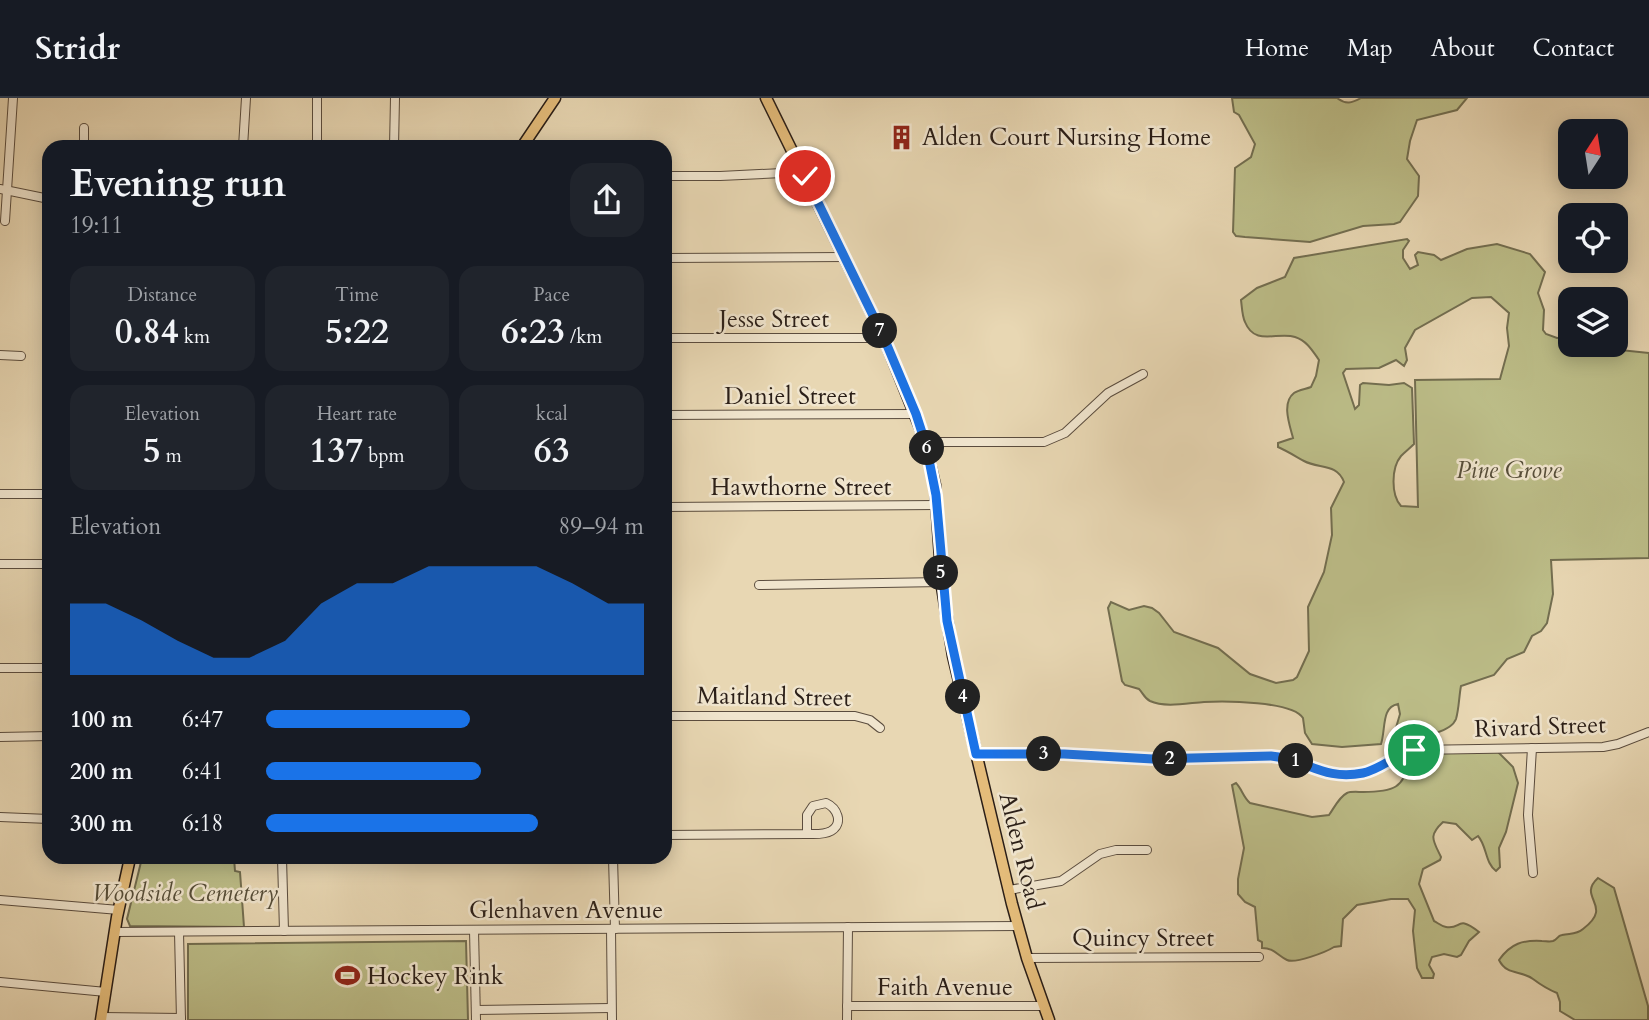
<!DOCTYPE html>
<meta charset="utf-8">
<style>
body{margin:0;font-family:Cardo,serif;background:#20242c;color:#f1f3f6;height:100vh;display:flex;flex-direction:column;font-size:26px;white-space:nowrap}
*{box-sizing:border-box;margin:0}
p{font-size:23px;color:#9ea1a6}
.icon{flex:none;width:38px;height:38px;fill:none;stroke:currentColor;stroke-width:2;stroke-linecap:round;stroke-linejoin:round}
.map{position:relative;flex:1;overflow:hidden}
.details{position:absolute;left:42px;top:42px;width:630px;height:724px;display:flex;flex-direction:column;background:#171b24;border-radius:21px;box-shadow:0 4px 18px #0003}
.details>*{flex:none}
.needle{width:46px;rotate:12deg}
.controls{position:absolute;left:1558px;top:21px;display:grid;gap:14px}
.controls a{display:grid;place-items:center;width:70px;height:70px;border-radius:14px;background:#171b24;box-shadow:0 4px 18px #0003;font-size:35px}
.pin{position:absolute;display:grid;place-items:center;width:60px;height:60px;color:#fff;margin:-30px;border:4px solid #fff;border-radius:50%;box-shadow:0 2px 7px #0007}
.km{position:absolute;width:35px;height:35px;margin:-18px;border-radius:50%;background:#222;color:#fff;font-size:19px;line-height:35px;text-align:center}
.round{display:grid;place-items:center;flex:none;width:74px;height:74px;border-radius:21px;background:#20242c}
.headline{display:flex;align-items:center;justify-content:space-between;height:119px;padding:0 28px}
h1{font-size:38px;font-weight:700;line-height:52px}
.metrics{display:grid;grid-template-columns:repeat(3,1fr);gap:10px;height:119px;padding:7px 28px}
.metrics div{display:grid;align-content:center;border-radius:18px;background:#20242c;text-align:center}
.metrics b{font-size:35px;font-weight:700}
.metrics small{font-size:19px;font-weight:400}
.metrics p{font-size:19px}
.chart{height:196px;padding:14px 28px}
.chart p{display:flex;justify-content:space-between}
.chart svg{width:100%;height:126px;margin-top:7px;fill:#1a73e8;opacity:.7}
ul{padding:0 28px;list-style:none;font-size:23px}
li{display:grid;grid-template-columns:112px 84px 1fr;align-items:center;height:52px}
li i{height:18px;border-radius:9px;background:#1a73e8}
header{display:flex;align-items:center;gap:42px;box-sizing:border-box;height:98px;padding:0 35px;background:#171b24;border-bottom:2px solid #363941}
header strong{font-size:33px}
nav{display:flex;gap:38px;margin-inline-start:auto;font-size:24px}
.map>svg:first-child{display:block}
.green{fill:#bcbd88;stroke:#736e50;stroke-width:2;fill-rule:evenodd}
.lines{fill:none;stroke-linecap:round;stroke-linejoin:round}
.minor-casing{stroke:#5a4c3e;stroke-width:10}
.major-casing{stroke:#2a1e17;stroke-width:13}
.minor{stroke:#f0e5ce;stroke-width:8}
.major{stroke:#e4bc7a;stroke-width:10}
.route-casing{stroke:#fff;stroke-width:14}
.route{stroke:#1a73e8;stroke-width:9}
.labels{text-anchor:middle;dominant-baseline:central;stroke-width:5;stroke-linejoin:round;paint-order:stroke}
.poi-label{font-size:24px;fill:#2a1e17;stroke:#f0e5ce;text-anchor:start}
.street-label{font-size:24px;fill:#2a1e17;stroke:#f0e5ce}
.park-label{font-size:24px;font-style:italic;fill:#564e39;stroke:#f0e5ce}
</style>
<header>
<strong>Stridr</strong>
<nav><a>Home</a><a>Map</a><a>About</a><a>Contact</a></nav>
</header>
<div class="map">
<svg width="1649" height="922" viewBox="0 0 1649 922">
<rect width="100%" height="100%" fill="#e8d7b3"/>
<filter id="stains"><feTurbulence type="fractalNoise" baseFrequency=".00286" numOctaves="4"/><feColorMatrix values="0 0 0 0 .2 0 0 0 0 .09 0 0 0 0 .02 0 0 0 .5 -.17"/></filter>
<radialGradient id="worn" r=".72"><stop offset=".6" stop-color="#630" stop-opacity="0"/><stop offset="1" stop-color="#630" stop-opacity=".3"/></radialGradient>
<g class="green">
<path d="M1232 0H1337C1346 7 1352 5 1361 0H1467L1457 12 1417 22 1410 43 1407 61 1419 78 1418 98 1400 124 1394 126 1363 128 1310 144 1245 139 1236 138 1233 134 1235 70 1251 59 1255 46 1239 17 1234 14Z"/>
<path d="M1407 141 1409 143 1403 152V160L1410 171 1418 167 1415 157 1418 154 1434 157 1441 162 1467 151 1497 146 1530 156 1545 174 1538 195 1544 212 1543 232 1546 236 1557 240 1570 239V247H1583L1585 256 1601 250 1649 255V460L1551 462 1553 496 1547 525 1541 533 1532 538 1524 554 1507 561 1494 577 1461 588C1459 598 1459 611 1456 621 1450 637 1411 640 1396 643L1393 640 1400 616 1398 606C1381 609 1386 631 1381 646L1342 649 1312 646 1305 635 1303 620C1292 603 1225 603 1204 604 1188 605 1165 610 1150 603 1144 600 1143 595 1139 591L1125 587 1122 583 1108 510 1111 504 1129 512 1144 508 1152 510 1159 515 1174 534 1218 550 1250 576 1276 585 1293 582 1297 579 1309 553 1308 509 1324 474 1332 437 1331 410 1344 384C1337 365 1319 371 1304 363 1295 358 1287 353 1278 349V345L1293 340C1290 328 1281 305 1294 295 1298 292 1306 291 1311 289L1316 278 1319 262C1312 252 1307 243 1295 239 1278 233 1255 249 1245 224 1242 218 1242 209 1241 202L1257 190 1285 179 1294 160ZM1491 199 1509 215 1507 230 1509 248 1500 281 1415 282 1418 409 1401 408C1391 397 1391 370 1401 358 1405 354 1410 350 1414 346L1412 290 1404 285 1389 287 1363 285 1360 287 1359 307 1355 311 1343 275 1346 271 1379 270 1396 262 1404 268 1407 262 1405 250 1415 232 1472 200Z"/>
<path d="M1473 652 1497 653 1513 669 1518 685 1506 734 1499 750 1500 769 1496 773C1485 765 1487 748 1478 738L1472 742 1456 726 1443 724C1428 738 1433 742 1441 759L1440 762 1423 771 1419 786 1434 823C1438 825 1441 828 1446 829 1462 832 1456 816 1479 834L1469 843 1461 857 1457 859 1444 856 1432 859 1429 867 1434 876 1433 880H1422L1417 870 1413 833 1415 812 1408 801H1391L1357 807 1343 821 1341 848 1334 849C1326 854 1295 866 1287 862 1277 857 1274 850 1262 850V844L1258 842 1255 809 1245 804 1238 796V781L1244 750 1232 687 1236 685C1242 691 1243 699 1250 705L1312 719 1329 717C1334 710 1339 699 1347 695 1351 693 1358 694 1363 694 1392 694 1406 691 1409 659L1411 657Z"/>
<path d="M142 760H234L235 773 240 774 244 829 130 828 127 821Z"/>
<path d="M1598 780 1614 790 1648 908V922H1575L1560 913V904L1557 895C1547 891 1541 887 1533 881 1521 872 1507 878 1499 862 1511 845 1523 842 1542 843 1546 843 1550 844 1553 843 1558 841 1557 838 1562 837 1570 835 1576 837 1583 831 1615 807 1576 800 1598 780Z"/>
<path d="M466 843 468 922H188V846Z"/>
</g>
<g class="lines">
<defs>
<g id="minor">
<path d="M84 30V49"/>
<path d="M243 49 246 0"/>
<path d="M317 49V0"/>
<path d="M394 49 395 0"/>
<path d="M665 78H720L803 74"/>
<path d="M0 91 49 101"/>
<path d="M5 123 13 0"/>
<path d="M665 160 845 159"/>
<path d="M665 240H884"/>
<path d="M0 257 21 258"/>
<path d="M665 317 916 316"/>
<path d="M925 344H1044L1065 335 1108 295 1143 276"/>
<path d="M0 396H49"/>
<path d="M665 409 937 407"/>
<path d="M0 466H49"/>
<path d="M759 487 942 484"/>
<path d="M0 570H49"/>
<path d="M665 618H855L870 622 880 630"/>
<path d="M0 639 49 638"/>
<path d="M1532 650 1528 717 1533 775"/>
<path d="M976 656H1056L1153 661 1271 658C1306 661 1323 683 1363 675 1382 671 1395 656 1414 652L1603 649 1618 646 1649 634"/>
<path d="M0 719 49 721"/>
<path d="M665 737 807 736C815 736 824 737 831 733 844 725 837 710 826 705L813 708 807 717V736"/>
<path d="M282 760 284 833"/>
<path d="M613 760 615 831"/>
<path d="M1009 792 1061 783 1100 756 1116 752H1147"/>
<path d="M0 802 119 812"/>
<path d="M611 831 612 922"/>
<path d="M474 832 476 922"/>
<path d="M115 834 1018 828"/>
<path d="M179 834 181 922"/>
<path d="M1027 860 1259 859"/>
<path d="M0 884 106 894"/>
<path d="M847 908H1044"/>
<path d="M476 912 611 910"/>
<path d="M102 919 181 920"/>
<path d="M847 922 848 829"/>
</g>
<g id="major">
<path d="M766 0 884 240 923 337 935 387 942 489 953 558 1012 806 1027 860 1049 922"/>
<path d="M522 49 555 0"/>
<path d="M101 922 117 819 130 760"/>
</g>
</defs>
<use href="#minor" class="minor-casing"/>
<use href="#major" class="major-casing"/>
<use href="#minor" class="minor"/>
<use href="#major" class="major"/>
</g>
<g class="lines">
<defs>
<path id="route" d="M805 78 884 240 916 316 926 347 936 397 947 523 976 656H1064L1153 661 1271 658C1306 661 1323 683 1363 675 1382 671 1395 656 1414 652"/>
</defs>
<use href="#route" class="route-casing"/>
<use href="#route" class="route"/>
</g>
<defs>
<symbol id="building-bare" viewBox="-9 -9 18 18"><path d="M-4-6H4V6H1V3H-1V6H-4ZM-2.5-4.3h1.7v1.8h-1.7ZM.8-4.3h1.7v1.8H.8ZM-2.5-1h1.7V.8h-1.7ZM.8-1h1.7V.8H.8Z" fill="#8f2418" stroke="#f0e5ce" stroke-width="2.5" paint-order="stroke"/></symbol>
<symbol id="stadium-bare" viewBox="-9 -9 18 18"><path d="M0-5a6.5 5 0 1 0 0 10a6.5 5 0 1 0 0-10ZM-3.5-1.8h7v3.6h-7Z" fill="#8f2418" stroke="#f0e5ce" stroke-width="2.5" paint-order="stroke"/></symbol>
</defs>
<g fill-rule="evenodd">
<use href="#building-bare" x="884" y="22" width="35" height="35"/>
<use href="#stadium-bare" x="330" y="860" width="35" height="35"/>
</g>
<g class="labels">
<g class="poi-label">
<text x="922" y="39">Alden Court Nursing Home</text>
<text x="367" y="878">Hockey Rink</text>
</g>
<g class="street-label">
<text x="774" y="221">Jesse Street</text>
<text x="790" y="298">Daniel Street</text>
<text x="801" y="389">Hawthorne Street</text>
<text transform="translate(774 599) rotate(1)">Maitland Street</text>
<text transform="translate(1540 629) rotate(-2)">Rivard Street</text>
<text transform="translate(1021 753) rotate(76)">Alden Road</text>
<text x="566" y="812">Glenhaven Avenue</text>
<text x="1143" y="840">Quincy Street</text>
<text x="945" y="889">Faith Avenue</text>
</g>
<g class="park-label">
<text x="1509" y="372">Pine Grove</text>
<text x="185" y="795">Woodside Cemetery</text>
</g>
</g>
<rect width="100%" height="100%" filter="url(#stains)"/>
<rect width="100%" height="100%" fill="url(#worn)"/>
</svg>
<div class="controls">
<a><svg class="needle" viewBox="-14 -14 28 28"><path d="M0-13l5 13h-10z" fill="#e53935"/><path d="M0 13l5-13h-10z" fill="#9ea1a6"/></svg></a>
<a><svg class="icon" aria-label="locate" viewBox="0 0 24 24"><circle cx="12" cy="12" r="6"/><path d="M12 2v4M12 18v4M2 12h4M18 12h4"/></svg></a>
<a><svg class="icon" aria-label="layers" viewBox="0 0 24 24"><path d="M12 4l9 5-9 5-9-5zM3 14l9 5 9-5"/></svg></a>
</div>
<div class="pin" style="left:1414px;top:652px;background:#1e9e55"><svg class="icon" aria-label="arrive" viewBox="0 0 24 24"><path d="M6 21V4h12l-3 4 3 4H6"/></svg></div>
<div class="pin" style="left:805px;top:78px;background:#d93025"><svg class="icon" aria-label="check" viewBox="0 0 24 24"><path d="M5 12l5 5 9-10"/></svg></div>
<b class="km" style="left:1296px;top:663px">1</b>
<b class="km" style="left:1170px;top:661px">2</b>
<b class="km" style="left:1044px;top:656px">3</b>
<b class="km" style="left:963px;top:599px">4</b>
<b class="km" style="left:941px;top:475px">5</b>
<b class="km" style="left:927px;top:350px">6</b>
<b class="km" style="left:880px;top:233px">7</b>
<section class="details">
<div class="headline"><div><h1>Evening run</h1><p>19:11</p></div><a class="round"><svg class="icon" aria-label="share" viewBox="0 0 24 24"><path d="M12 15V3M7 8l5-5 5 5M5 13v7h14v-7"/></svg></a></div>
<div class="metrics">
<div><p>Distance</p><b>0.84<small> km</small></b></div>
<div><p>Time</p><b>5:22</b></div>
<div><p>Pace</p><b>6:23<small> /km</small></b></div>
</div>
<div class="metrics">
<div><p>Elevation</p><b>5<small> m</small></b></div>
<div><p>Heart rate</p><b>137<small> bpm</small></b></div>
<div><p>kcal</p><b>63</b></div>
</div>
<div class="chart"><p><span>Elevation</span>89–94 m</p>
<svg viewBox="0 0 160 44" preserveAspectRatio="none"><path d="M0 44V19L10 19L20 25L30 32L40 38L50 38L60 32L70 19L80 12L90 12L100 6L110 6L120 6L130 6L140 12L150 19L160 19V44z"/></svg>
</div>
<ul>
<li><b>100 m</b>6:47<i style="width:54%"></i></li>
<li><b>200 m</b>6:41<i style="width:57%"></i></li>
<li><b>300 m</b>6:18<i style="width:72%"></i></li>
</ul>
</section>
</div>
